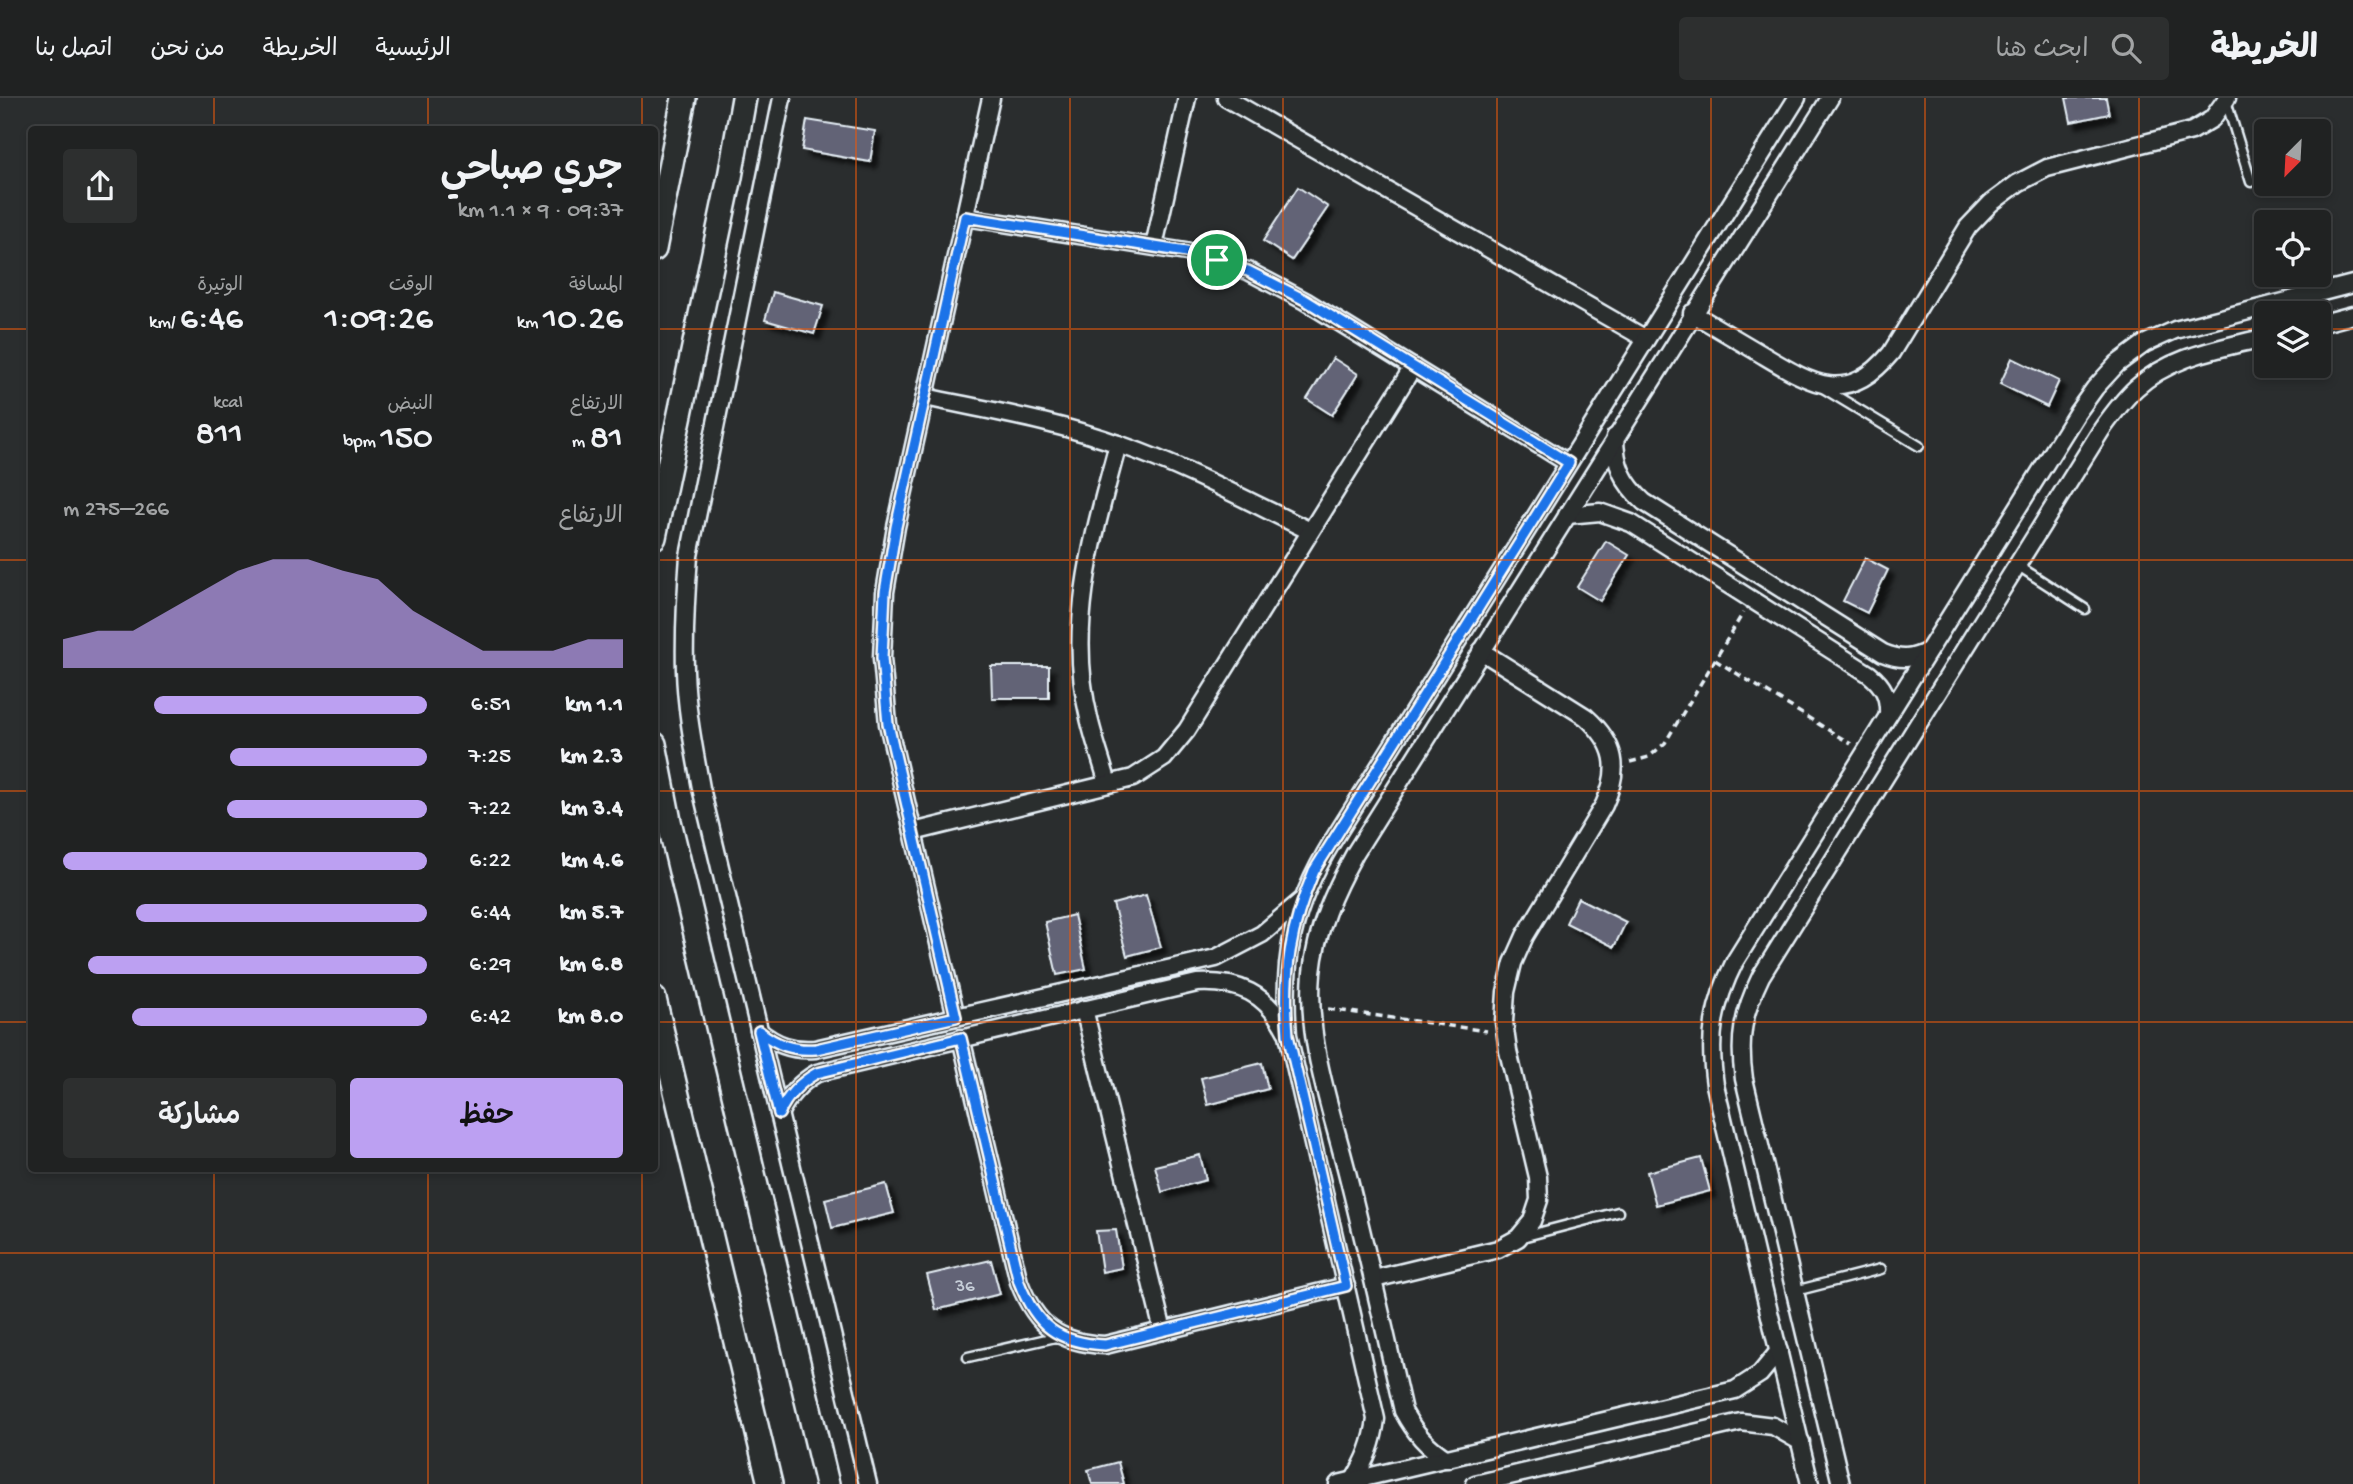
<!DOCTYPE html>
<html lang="ar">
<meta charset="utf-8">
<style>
body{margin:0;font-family:"Gochi Hand","Playpen Sans Arabic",sans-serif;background:#2d2f2f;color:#f1f3f6;direction:rtl;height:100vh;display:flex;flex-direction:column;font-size:26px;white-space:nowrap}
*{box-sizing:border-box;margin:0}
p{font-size:23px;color:#a2a4a5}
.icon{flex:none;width:38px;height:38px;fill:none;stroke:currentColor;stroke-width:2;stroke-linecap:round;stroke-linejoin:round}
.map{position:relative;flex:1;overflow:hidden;direction:ltr}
.panel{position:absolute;left:28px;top:28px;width:630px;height:1046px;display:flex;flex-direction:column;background:#202222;border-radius:7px;box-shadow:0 4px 10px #0003,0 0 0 2px #3d3f40;direction:rtl}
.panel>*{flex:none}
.needle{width:46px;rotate:204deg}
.tools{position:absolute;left:2254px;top:21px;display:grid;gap:14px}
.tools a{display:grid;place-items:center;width:77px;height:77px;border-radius:7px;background:#202222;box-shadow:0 4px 10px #0003,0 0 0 2px #3d3f40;font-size:35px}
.pin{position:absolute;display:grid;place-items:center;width:60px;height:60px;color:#fff;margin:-30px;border:4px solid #fff;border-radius:50%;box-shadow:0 2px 7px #0007}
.round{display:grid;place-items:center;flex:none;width:74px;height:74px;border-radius:7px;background:#2d2f2f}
.head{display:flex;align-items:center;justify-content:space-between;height:119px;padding:0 35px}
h1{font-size:38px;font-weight:600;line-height:52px}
.figures{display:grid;grid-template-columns:repeat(3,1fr);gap:10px;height:119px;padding:7px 35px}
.figures div{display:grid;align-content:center}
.figures b{font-size:35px;font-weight:600}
.figures small{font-size:19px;font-weight:400}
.figures p{font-size:19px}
.chart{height:196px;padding:14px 35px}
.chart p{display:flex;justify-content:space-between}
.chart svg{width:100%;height:126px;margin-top:7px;fill:#bca0f2;opacity:.7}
.action{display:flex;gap:14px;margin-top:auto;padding:14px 35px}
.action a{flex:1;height:80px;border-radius:7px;background:#bca0f2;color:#111;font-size:28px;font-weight:600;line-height:80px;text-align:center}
.action a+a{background:#2d2f2f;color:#f1f3f6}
ul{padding:0 35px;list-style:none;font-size:23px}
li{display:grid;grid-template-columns:112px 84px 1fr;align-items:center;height:52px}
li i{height:18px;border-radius:9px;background:#bca0f2}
header{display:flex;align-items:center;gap:42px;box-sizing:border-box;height:98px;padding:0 35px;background:#202222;border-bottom:2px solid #3d3f40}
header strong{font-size:33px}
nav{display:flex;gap:38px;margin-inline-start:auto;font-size:24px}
.search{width:490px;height:63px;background:#2d2f2f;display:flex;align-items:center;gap:18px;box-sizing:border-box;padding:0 24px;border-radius:7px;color:#a2a4a5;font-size:26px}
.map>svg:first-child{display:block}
.building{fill:#626376;stroke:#e8f1f8;stroke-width:2;filter:url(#shadow)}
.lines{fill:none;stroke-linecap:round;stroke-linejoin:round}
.lane-casing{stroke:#e8f1f8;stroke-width:13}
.street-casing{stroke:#e8f1f8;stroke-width:21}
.secondary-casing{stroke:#e8f1f8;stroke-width:28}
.path{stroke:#e8f1f8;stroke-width:3.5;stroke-dasharray:7 5;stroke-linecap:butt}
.lane{stroke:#2a2d2e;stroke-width:8}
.street{stroke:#2a2d2e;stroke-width:16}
.secondary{stroke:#2a2d2e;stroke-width:23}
.route-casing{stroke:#fff;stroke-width:14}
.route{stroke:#1a73e8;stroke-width:9}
.grid{fill:none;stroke:#e8590c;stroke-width:2;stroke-opacity:0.55}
.labels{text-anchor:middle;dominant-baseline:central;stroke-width:5;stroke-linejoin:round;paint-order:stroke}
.number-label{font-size:19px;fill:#c6ced8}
</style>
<header>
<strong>الخريطة</strong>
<div class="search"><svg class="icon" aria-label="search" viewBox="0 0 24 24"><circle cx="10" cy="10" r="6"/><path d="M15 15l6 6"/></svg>ابحث هنا</div>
<nav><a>الرئيسية</a><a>الخريطة</a><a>من نحن</a><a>اتصل بنا</a></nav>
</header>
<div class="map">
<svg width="2353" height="1386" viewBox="0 0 2353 1386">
<defs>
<filter id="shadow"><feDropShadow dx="6" dy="6" stdDeviation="2" flood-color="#0009"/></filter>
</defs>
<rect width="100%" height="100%" fill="#2a2d2e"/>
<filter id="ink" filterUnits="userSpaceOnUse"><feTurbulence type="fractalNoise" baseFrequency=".0143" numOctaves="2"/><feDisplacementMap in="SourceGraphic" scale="14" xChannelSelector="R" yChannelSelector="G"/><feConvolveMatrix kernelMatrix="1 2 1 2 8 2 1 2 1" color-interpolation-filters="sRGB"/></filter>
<g filter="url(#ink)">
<g class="building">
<path d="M2066 0H2106L2109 16 2071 24Z"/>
<path d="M807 22 875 33 870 64 802 52Z"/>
<path d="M1298 89 1328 109 1292 162 1263 143Z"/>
<path d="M773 194 823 208 814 236 765 222Z"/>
<path d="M1333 260 1358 276 1332 317 1307 301Z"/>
<path d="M2012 260 2059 283 2047 309 2000 286Z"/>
<path d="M1606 443 1629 457 1600 503 1577 489Z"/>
<path d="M1865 460 1888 472 1867 515 1843 503Z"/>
<path d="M991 568H1049V600H992Z"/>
<path d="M1146 797 1161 849 1127 858 1113 806Z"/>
<path d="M1578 800 1626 824 1614 849 1566 825Z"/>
<path d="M1074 817 1086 871 1057 877 1045 824Z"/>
<path d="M1262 965 1268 991 1208 1007 1201 980Z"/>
<path d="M1200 1057 1206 1082 1162 1094 1155 1068Z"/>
<path d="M1701 1060 1710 1093 1656 1107 1647 1074Z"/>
<path d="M886 1086 894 1115 832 1130 825 1101Z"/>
<path d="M1116 1132 1122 1170 1102 1174 1096 1133Z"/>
<path d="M991 1162 1000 1196 936 1212 927 1177Z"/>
<path d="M1118 1364 1124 1386H1092L1088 1372Z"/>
</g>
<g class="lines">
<defs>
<g id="lane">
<path d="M2226 3 2251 84"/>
<path d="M1823 290 1919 348"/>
<path d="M2017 467 2085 511"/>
<path d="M1522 1139 1618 1114"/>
<path d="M1795 1193 1881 1171"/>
<path d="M968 1259 1060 1238"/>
</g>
<g id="street">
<path d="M782 0 689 458C686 496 684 534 685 572 686 611 694 651 701 690L868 1386"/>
<path d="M1226 0 1646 241"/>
<path d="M965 119 1186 154 1248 173 1305 203 1568 365"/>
<path d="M1154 148 1187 0"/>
<path d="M1692 215C1716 229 1739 243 1763 257 1813 287 1847 308 1891 255L1968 129 1991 105 2018 85 2047 70 2192 33 2212 21 2227 0"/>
<path d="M2319 226 2353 217"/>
<path d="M925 299C991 313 1058 324 1121 347 1187 370 1248 403 1310 433"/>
<path d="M1615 339C1615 367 1623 385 1644 404L1883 555C1900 562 1912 562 1928 553"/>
<path d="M1567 417 1600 414 1631 425 1869 576C1884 588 1889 599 1888 617"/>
<path d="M1108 686C1102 664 1094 642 1089 620 1066 526 1094 436 1118 346"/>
<path d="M913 734 1133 680 1164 660 1187 632 1413 269"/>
<path d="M1084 911 1163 1233"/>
<path d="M956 919 888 626 882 560 885 494 896 429 991 0"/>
<path d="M759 933C776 947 793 953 815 951L1216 860 1262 836 1301 803"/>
<path d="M961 940 1019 1184C1036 1228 1059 1245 1105 1247L1346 1188"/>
<path d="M779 1016C788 998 799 985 817 975L1197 885C1239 883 1266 895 1286 933"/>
<path d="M1374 1181 1498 1151 1518 1140 1532 1123 1539 1102 1538 1079 1508 953 1504 924 1506 894 1513 865 1525 838 1604 707C1621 670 1616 646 1586 619L1481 553"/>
<path d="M1447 1361C1426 1348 1415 1335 1403 1313 1385 1233 1367 1154 1347 1074 1331 1010 1306 943 1312 875 1316 832 1334 793 1355 755L1830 0"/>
<path d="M1353 1383C1366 1362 1373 1345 1376 1321L1288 937C1282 860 1292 810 1332 744L1797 0"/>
<path d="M1338 1386 1735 1292 1760 1276 1779 1253"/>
<path d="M1475 1386 1741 1324 1773 1328 1801 1344"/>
<path d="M1810 1386 1715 987C1708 938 1713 907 1735 863L2077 315 2095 290 2117 266 2144 246 2175 232 2353 186"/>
<path d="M1841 1386 1744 981C1738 940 1743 915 1761 878L2102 331C2112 317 2123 302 2136 290 2172 257 2221 251 2266 239"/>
</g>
<g id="secondary">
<path d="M654 151 684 0"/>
<path d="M654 439 730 79 744 0"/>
<path d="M654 646 669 723 827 1386"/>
<path d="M654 901 770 1386"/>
</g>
</defs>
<use href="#lane" class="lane-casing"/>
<use href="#street" class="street-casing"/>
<use href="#secondary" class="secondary-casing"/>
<g class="path">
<path d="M1715 562 1851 646"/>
<path d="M1630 664 1649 659 1665 645 1743 515"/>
<path d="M1328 911 1487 933"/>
</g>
<use href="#lane" class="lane"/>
<use href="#street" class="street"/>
<use href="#secondary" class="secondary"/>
</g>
</g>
<g class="lines" filter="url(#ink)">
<defs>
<path id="route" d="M965 119 1186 154 1248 173 1305 202 1569 365 1314 773C1290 830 1283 875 1288 937L1346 1188 1105 1247C1058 1245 1036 1228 1019 1184L961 940 817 975C799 985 787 998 779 1016L759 933C777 947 793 953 816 951L956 919 888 626 882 560 885 494 896 429Z"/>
</defs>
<use href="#route" class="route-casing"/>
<use href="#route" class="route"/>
</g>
<path class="grid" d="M214 0V32M428 0V32M642 0V32M856 0V1386M1070 0V1386M1283 0V1386M1497 0V1386M1711 0V1386M1925 0V1386M2139 0V1386M0 231H32M654 231H2266M2319 231H2353M0 462H32M654 462H2353M0 693H32M654 693H2353M0 924H32M654 924H2353M214 1071V1386M428 1071V1386M642 1071V1386M0 1155H2353"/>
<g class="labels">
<g class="number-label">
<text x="965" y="1189">36</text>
</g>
</g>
</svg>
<div class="tools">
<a><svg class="needle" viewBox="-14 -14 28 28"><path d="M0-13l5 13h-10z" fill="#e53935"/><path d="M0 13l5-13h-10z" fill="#a2a4a5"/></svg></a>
<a><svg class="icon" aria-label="locate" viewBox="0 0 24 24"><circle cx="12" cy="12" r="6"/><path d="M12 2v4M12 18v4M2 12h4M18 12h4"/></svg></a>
<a><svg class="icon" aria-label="layers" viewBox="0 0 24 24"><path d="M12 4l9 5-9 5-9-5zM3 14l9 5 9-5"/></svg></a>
</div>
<div class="pin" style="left:1217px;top:162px;background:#1e9e55"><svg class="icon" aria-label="arrive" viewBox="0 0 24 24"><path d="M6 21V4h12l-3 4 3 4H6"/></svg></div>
<section class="panel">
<div class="head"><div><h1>جري صباحي</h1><p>09:37 · 9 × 1.1 km</p></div><a class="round"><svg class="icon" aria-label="share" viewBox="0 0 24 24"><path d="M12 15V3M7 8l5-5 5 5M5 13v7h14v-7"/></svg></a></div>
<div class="figures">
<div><p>المسافة</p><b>10.26<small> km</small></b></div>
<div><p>الوقت</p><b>1:09:26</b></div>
<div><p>الوتيرة</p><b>6:46<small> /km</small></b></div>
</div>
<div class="figures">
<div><p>الارتفاع</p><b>81<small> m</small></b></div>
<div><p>النبض</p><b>150<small> bpm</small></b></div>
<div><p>kcal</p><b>811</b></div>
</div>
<div class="chart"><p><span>الارتفاع</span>266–275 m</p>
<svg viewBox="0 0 160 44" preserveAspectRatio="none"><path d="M0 44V34L10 31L20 31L30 24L40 17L50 10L60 6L70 6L80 10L90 13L100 24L110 31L120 38L130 38L140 38L150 34L160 34V44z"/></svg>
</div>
<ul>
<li><b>1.1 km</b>6:51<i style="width:75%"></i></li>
<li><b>2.3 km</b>7:25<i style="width:54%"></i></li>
<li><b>3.4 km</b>7:22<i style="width:55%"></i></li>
<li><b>4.6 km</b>6:22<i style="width:100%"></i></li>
<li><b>5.7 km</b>6:44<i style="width:80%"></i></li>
<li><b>6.8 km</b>6:29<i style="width:93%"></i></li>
<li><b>8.0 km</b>6:42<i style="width:81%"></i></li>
</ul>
<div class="action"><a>حفظ</a><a>مشاركة</a></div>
</section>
</div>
